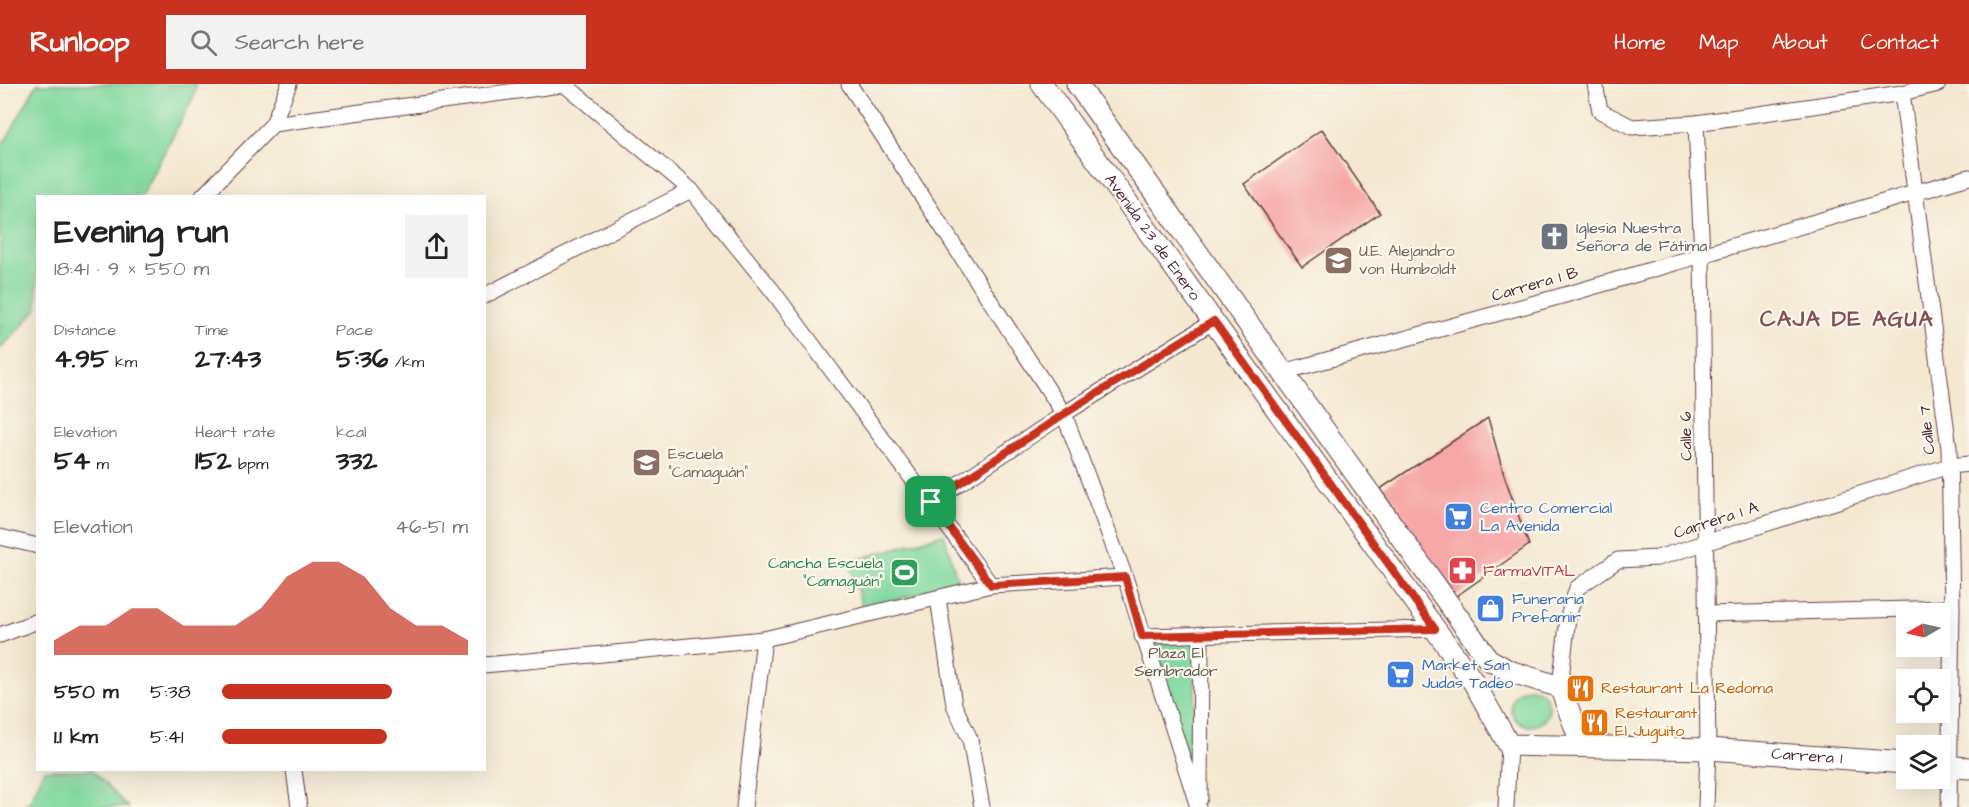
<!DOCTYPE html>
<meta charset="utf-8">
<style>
body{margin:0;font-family:"Architects Daughter",sans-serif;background:#f2f2f2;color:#222;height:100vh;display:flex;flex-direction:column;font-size:22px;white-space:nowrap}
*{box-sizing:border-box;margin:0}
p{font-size:20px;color:#767676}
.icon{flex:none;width:33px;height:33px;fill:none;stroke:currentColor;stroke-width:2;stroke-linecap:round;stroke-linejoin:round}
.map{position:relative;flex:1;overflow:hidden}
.sheet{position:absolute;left:36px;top:111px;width:450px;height:576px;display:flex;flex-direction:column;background:#fff;border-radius:0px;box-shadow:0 6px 24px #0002}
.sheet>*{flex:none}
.needle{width:39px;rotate:261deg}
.fabs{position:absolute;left:1896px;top:519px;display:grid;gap:12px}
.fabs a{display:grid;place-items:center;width:54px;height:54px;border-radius:0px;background:#fff;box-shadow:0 6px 24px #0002;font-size:30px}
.pin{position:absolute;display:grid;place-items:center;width:51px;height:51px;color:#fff;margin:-26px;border-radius:12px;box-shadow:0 3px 9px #0006}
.round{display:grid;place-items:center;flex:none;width:63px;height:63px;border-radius:0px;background:#f2f2f2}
.overview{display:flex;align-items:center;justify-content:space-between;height:102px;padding:0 18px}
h1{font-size:33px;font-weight:800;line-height:45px}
.figures{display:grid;grid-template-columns:repeat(3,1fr);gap:9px;height:102px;padding:6px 18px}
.figures div{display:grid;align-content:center}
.figures b{font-size:26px;font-weight:800}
.figures small{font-size:16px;font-weight:400}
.figures p{font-size:16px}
.chart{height:168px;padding:12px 18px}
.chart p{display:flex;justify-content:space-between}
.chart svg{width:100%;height:108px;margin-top:6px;fill:#c8321e;opacity:.7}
ul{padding:0 18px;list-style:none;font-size:20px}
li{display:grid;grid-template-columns:96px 72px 1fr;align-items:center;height:45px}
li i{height:15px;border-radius:8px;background:#c8321e}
header{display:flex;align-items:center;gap:36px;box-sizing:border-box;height:84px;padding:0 30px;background:#c8321e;color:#fff}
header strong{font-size:28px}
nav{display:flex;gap:33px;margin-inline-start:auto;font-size:21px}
.search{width:420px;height:54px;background:#f2f2f2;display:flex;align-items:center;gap:15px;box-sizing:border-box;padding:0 21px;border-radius:0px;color:#767676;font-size:22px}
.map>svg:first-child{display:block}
.green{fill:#7fd89d;stroke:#647c64;stroke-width:1.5}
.building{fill:#f6a7a6}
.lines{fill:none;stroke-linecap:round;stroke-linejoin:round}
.street-casing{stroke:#643d44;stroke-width:17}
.secondary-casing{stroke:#643d44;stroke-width:23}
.street{stroke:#fff;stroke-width:15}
.secondary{stroke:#fff;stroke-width:21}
.route-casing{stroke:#fff;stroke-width:12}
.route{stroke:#c8321e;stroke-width:8}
.labels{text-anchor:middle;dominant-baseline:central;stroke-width:4.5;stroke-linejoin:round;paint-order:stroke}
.worship-label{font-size:16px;fill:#5b616d;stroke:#fbf7ec;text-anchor:start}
.street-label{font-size:16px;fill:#4a1f2b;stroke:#fbf7ec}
.education-label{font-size:16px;fill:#785e54;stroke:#fbf7ec;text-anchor:start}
.shop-label{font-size:16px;fill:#366cbe;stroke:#fbf7ec;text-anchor:start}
.leisure-label{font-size:16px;fill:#27864d;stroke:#fbf7ec;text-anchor:end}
.health-label{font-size:16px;fill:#be3a42;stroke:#fbf7ec;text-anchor:start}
.park-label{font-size:16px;fill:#5a564d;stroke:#fbf7ec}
.food-label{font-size:16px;fill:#c56008;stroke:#fbf7ec;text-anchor:start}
.district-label{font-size:22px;font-weight:bold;letter-spacing:1.5px;fill:#864f56;stroke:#fbf7ec}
</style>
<header>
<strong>Runloop</strong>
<div class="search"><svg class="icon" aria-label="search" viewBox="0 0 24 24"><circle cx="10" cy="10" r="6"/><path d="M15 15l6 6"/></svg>Search here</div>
<nav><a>Home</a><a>Map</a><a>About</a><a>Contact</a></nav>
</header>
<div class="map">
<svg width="1969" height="723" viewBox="0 0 1969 723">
<rect width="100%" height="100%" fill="#fbf7ec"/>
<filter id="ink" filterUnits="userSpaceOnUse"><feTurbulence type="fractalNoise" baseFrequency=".0167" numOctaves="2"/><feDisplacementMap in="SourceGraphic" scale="12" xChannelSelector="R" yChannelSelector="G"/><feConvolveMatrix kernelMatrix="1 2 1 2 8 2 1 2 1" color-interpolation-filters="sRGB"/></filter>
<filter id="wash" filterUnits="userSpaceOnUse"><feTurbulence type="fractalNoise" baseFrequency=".008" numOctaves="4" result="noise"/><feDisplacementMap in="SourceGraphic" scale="24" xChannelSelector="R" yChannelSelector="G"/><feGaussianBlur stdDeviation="1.35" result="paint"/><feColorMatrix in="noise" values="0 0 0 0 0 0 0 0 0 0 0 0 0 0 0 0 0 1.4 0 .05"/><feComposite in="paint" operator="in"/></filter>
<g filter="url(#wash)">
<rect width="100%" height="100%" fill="#f4e8d1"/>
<g class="green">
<path d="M37 0H196L194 12 141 112H38L37 225 0 265V61L7 54Z"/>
<path d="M944 450 958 498 863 526 849 478Z"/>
<path d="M1196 558 1193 694 1150 560Z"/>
<circle cx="1530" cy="623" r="19"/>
<path d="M44 686H92L128 723H24L31 716Z"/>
</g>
<g id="blocks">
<g class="building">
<path d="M1322 45 1380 129 1302 183 1244 100Z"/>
<path d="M1488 334 1504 391 1529 461 1455 513 1380 405Z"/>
</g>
</g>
</g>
<g filter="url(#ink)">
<use href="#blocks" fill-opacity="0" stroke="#643d44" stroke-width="1.5"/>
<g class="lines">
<defs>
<g id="street">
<path d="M564 0 691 106 772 206 991 501"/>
<path d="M849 0 1064 330 1125 493 1198 723"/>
<path d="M1595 0 1600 27 1632 43 1696 39 1902 9 1938 0"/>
<path d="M1902 9 1949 364 1952 524 1949 723"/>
<path d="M1696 39 1702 171 1708 665 1706 723"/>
<path d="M273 40 289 0"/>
<path d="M203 112 273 40 568 0"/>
<path d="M484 212 691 106"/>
<path d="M1283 288 1565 211 1969 93"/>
<path d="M931 418 1064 330 1214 237"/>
<path d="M0 453 38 462"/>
<path d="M938 514 954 621 970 655 982 723"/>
<path d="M1706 530 1952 524"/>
<path d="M0 551 38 537"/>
<path d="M1142 552 1435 545"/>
<path d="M484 581 764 555 991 501 1125 493"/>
<path d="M1560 603 1568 533 1577 504 1618 476 1657 474 1949 382 1969 380"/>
<path d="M294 686 299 723"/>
<path d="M1200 714 1201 550"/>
<path d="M744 723 764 555"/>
<path d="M1506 723 1509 661"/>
</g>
<g id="secondary">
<path id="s1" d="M1042 0 1474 599 1509 661 1708 665 1906 679"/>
<path d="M1077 0 1488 575 1509 587 1560 603 1582 661"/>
<path d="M1940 682 1969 684"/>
</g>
</defs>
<use href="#street" class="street-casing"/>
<use href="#secondary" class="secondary-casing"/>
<use href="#street" class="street"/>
<use href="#secondary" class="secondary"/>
</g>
</g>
<g class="lines" filter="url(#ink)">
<defs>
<path id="route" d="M1214 237 1435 545 1142 552 1125 493 991 501 931 418 1064 330Z"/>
</defs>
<use href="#route" class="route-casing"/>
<use href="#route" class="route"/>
</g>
<defs>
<symbol id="church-square" viewBox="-11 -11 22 22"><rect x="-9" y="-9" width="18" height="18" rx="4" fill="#6b7280" stroke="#fbf7ec"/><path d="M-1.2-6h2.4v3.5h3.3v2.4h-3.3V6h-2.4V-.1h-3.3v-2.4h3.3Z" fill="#fff"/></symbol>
<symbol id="school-square" viewBox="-11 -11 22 22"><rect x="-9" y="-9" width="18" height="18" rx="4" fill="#8d6e63" stroke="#fbf7ec"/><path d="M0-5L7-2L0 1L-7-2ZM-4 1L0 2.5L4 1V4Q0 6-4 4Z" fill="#fff"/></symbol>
<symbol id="supermarket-square" viewBox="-11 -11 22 22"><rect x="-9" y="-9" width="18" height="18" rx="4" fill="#3f7fe0" stroke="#fbf7ec"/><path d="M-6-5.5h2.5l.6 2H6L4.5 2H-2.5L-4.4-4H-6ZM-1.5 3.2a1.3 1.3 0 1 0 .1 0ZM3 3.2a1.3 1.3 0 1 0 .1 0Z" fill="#fff"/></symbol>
<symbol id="pharmacy-square" viewBox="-11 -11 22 22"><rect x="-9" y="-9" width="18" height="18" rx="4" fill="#e0444e" stroke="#fbf7ec"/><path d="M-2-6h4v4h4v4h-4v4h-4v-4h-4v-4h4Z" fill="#fff"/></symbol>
<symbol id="stadium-square" viewBox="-11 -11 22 22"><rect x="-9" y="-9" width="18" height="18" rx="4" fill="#2e9e5b" stroke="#fbf7ec"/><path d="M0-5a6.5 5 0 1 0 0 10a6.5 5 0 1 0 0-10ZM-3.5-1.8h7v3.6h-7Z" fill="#fff"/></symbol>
<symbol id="shop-square" viewBox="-11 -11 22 22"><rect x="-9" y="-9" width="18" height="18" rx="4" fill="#3f7fe0" stroke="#fbf7ec"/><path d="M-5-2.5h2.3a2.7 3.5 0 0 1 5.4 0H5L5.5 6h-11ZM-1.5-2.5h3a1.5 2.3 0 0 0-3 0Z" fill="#fff"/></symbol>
<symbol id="restaurant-square" viewBox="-11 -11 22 22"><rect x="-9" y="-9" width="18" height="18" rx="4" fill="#e8710a" stroke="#fbf7ec"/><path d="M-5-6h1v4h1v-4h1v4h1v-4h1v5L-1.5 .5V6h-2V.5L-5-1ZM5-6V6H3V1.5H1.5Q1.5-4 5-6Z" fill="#fff"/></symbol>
</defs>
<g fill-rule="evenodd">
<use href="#church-square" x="1538" y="136" width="33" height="33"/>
<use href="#school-square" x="1322" y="160" width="33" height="33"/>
<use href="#school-square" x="630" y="362" width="33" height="33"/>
<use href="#supermarket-square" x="1442" y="416" width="33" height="33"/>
<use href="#pharmacy-square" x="1446" y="470" width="33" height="33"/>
<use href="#stadium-square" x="888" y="472" width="33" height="33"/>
<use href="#shop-square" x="1474" y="508" width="33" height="33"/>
<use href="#supermarket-square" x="1384" y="574" width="33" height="33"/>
<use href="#restaurant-square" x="1564" y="588" width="33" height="33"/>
<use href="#restaurant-square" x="1578" y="622" width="33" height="33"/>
</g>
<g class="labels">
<g class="worship-label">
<text x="1576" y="144">Iglesia Nuestra<tspan x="1576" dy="18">Señora de Fátima</tspan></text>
</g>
<g class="street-label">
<text stroke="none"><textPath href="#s1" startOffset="189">Avenida 23 de Enero</textPath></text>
<text transform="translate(1535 200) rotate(-16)">Carrera 1 B</text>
<text transform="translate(1927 346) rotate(-96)">Calle 7</text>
<text transform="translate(1686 352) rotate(-91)">Calle 6</text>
<text transform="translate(1716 436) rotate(-18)">Carrera 1 A</text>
<text stroke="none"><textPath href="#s1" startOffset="1108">Carrera 1</textPath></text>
</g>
<g class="education-label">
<text x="1359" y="167">U.E. Alejandro<tspan x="1359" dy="18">von Humboldt</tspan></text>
<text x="668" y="370">Escuela<tspan x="668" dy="18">"Camaguán"</tspan></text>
</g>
<g class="shop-label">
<text x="1480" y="424">Centro Comercial<tspan x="1480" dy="18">La Avenida</tspan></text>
<text x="1512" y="515">Funeraria<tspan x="1512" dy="18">Prefamir</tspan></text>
<text x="1422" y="581">Market San<tspan x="1422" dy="18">Judas Tadeo</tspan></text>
</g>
<g class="leisure-label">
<text x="883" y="479">Cancha Escuela<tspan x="883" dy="18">"Camaguán"</tspan></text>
</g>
<g class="health-label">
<text x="1483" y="487">FarmaVITAL</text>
</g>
<g class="park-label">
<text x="1176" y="569">Plaza El<tspan x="1176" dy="18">Sembrador</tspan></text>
</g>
<g class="food-label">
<text x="1601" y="604">Restaurant La Redoma</text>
<text x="1615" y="629">Restaurant<tspan x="1615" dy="18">El Juguito</tspan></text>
</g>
<g class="district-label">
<text x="1847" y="235">CAJA DE AGUA</text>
</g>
</g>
</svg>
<div class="fabs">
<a><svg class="needle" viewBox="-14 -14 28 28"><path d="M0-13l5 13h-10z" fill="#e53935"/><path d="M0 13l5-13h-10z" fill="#767676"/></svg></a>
<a><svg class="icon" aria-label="locate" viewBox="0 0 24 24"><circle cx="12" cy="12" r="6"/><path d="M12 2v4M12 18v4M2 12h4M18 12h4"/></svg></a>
<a><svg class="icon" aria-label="layers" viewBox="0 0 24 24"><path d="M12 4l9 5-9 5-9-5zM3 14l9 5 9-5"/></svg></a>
</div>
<div class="pin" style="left:931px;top:418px;background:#1e9e55"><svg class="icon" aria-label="arrive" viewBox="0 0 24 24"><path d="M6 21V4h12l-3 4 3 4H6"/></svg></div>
<section class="sheet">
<div class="overview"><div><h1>Evening run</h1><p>18:41 · 9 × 550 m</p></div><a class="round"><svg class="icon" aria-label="share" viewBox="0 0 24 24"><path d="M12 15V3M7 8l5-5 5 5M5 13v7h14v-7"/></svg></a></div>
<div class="figures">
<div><p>Distance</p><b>4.95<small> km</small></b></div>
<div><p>Time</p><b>27:43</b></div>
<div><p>Pace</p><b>5:36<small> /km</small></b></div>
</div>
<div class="figures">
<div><p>Elevation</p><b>54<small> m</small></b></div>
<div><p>Heart rate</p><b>152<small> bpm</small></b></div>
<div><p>kcal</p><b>332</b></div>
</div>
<div class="chart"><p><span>Elevation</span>46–51 m</p>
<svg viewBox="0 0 160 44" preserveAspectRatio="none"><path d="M0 44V38L10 32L20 32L30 25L40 25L50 32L60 32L70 32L80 25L90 12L100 6L110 6L120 12L130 25L140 32L150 32L160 38V44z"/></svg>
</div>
<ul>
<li><b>550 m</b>5:38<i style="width:69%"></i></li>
<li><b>1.1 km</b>5:41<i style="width:67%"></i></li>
</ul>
</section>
</div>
